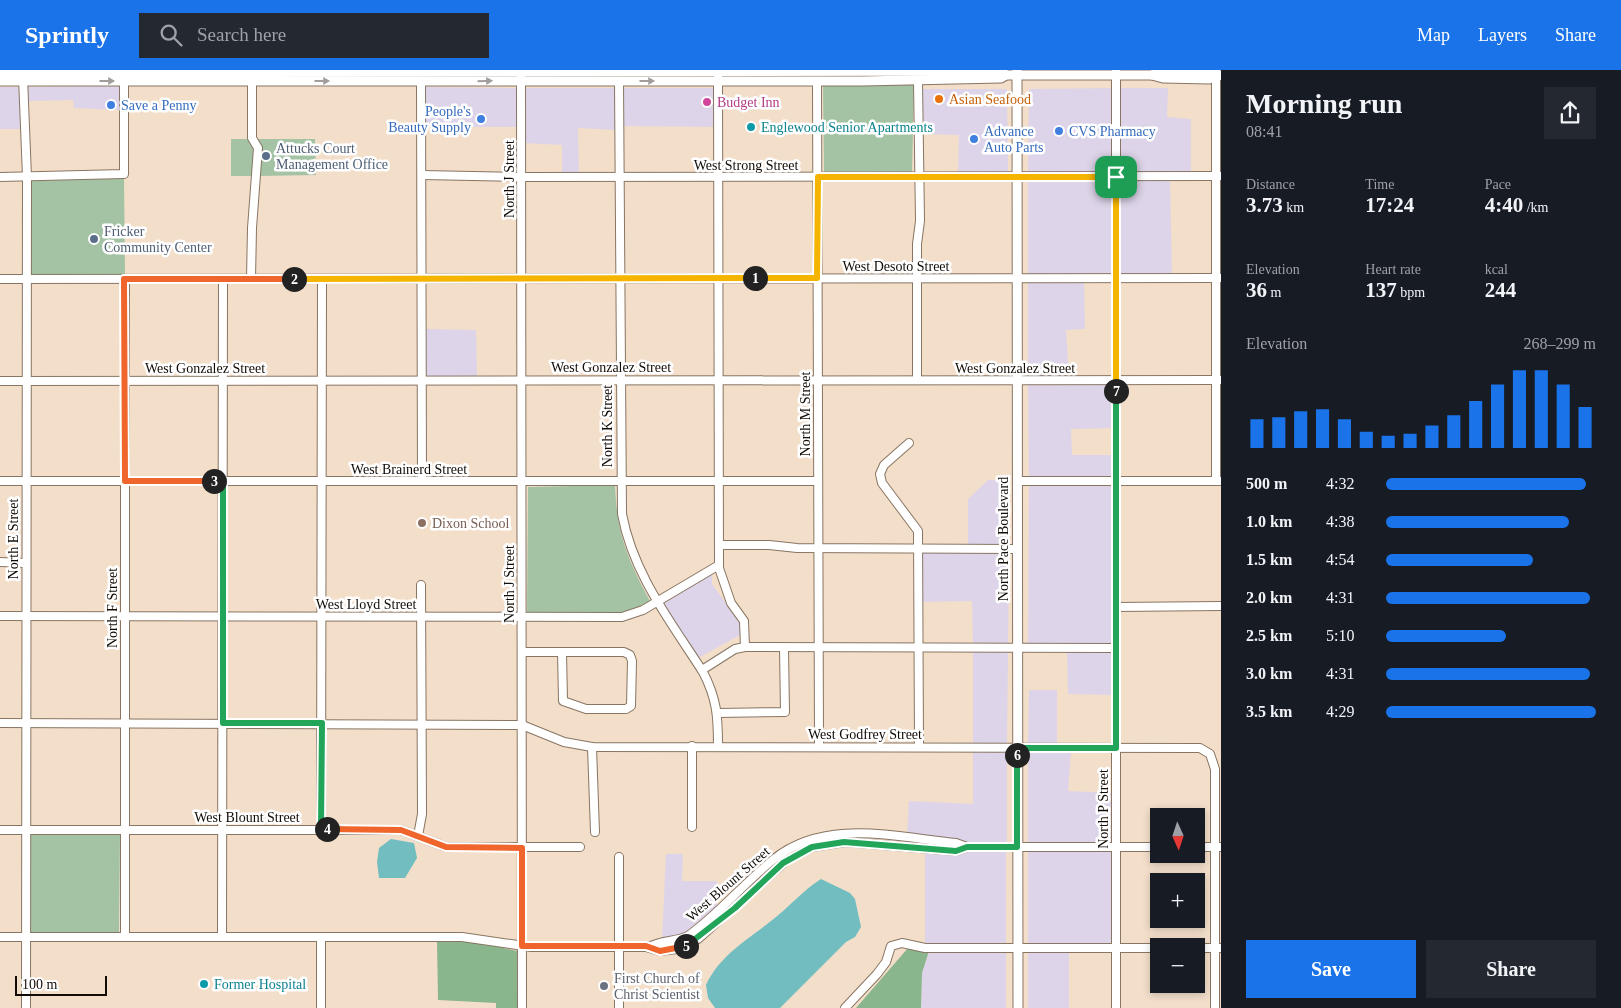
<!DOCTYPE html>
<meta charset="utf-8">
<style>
body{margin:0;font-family:"Times New Roman",serif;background:#242831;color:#f1f3f6;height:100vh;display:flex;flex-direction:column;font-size:19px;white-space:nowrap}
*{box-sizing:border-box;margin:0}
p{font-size:16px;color:#9ea1a6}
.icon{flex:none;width:28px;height:28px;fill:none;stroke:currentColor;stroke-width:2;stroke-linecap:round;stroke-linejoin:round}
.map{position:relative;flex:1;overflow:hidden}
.side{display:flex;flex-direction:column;background:#171b24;width:400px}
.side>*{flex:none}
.needle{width:32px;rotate:177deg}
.controls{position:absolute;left:1150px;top:738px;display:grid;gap:10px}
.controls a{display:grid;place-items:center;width:55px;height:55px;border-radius:0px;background:#171b24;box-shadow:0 2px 8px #0003;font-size:25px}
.scale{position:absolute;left:15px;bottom:12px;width:92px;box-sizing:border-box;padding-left:5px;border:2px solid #120b05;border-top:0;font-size:14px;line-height:18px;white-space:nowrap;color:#120b05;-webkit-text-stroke:4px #fff;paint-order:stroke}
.pin{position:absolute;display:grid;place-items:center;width:42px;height:42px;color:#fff;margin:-21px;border-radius:10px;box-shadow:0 2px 8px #0006}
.km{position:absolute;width:25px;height:25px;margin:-12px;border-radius:50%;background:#222;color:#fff;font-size:14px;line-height:25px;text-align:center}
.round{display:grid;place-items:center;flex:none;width:52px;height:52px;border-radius:0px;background:#242831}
.headline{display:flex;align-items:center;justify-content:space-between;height:85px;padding:0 25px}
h1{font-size:28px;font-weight:800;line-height:38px}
.figures{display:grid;grid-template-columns:repeat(3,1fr);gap:8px;height:85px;padding:5px 25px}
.figures div{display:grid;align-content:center}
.figures b{font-size:21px;font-weight:800}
.figures small{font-size:14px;font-weight:400}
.figures p{font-size:14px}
.chart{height:140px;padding:10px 25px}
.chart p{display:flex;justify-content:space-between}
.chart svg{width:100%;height:90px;margin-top:5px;stroke:#1a73e8;stroke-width:6}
.button{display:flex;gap:10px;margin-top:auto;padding:10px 25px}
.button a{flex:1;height:58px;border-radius:0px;background:#1a73e8;color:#fff;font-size:20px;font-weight:800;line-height:58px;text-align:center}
.button a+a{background:#242831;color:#f1f3f6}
ul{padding:0 25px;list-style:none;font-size:16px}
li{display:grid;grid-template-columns:80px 60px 1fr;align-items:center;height:38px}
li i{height:12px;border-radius:6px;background:#1a73e8}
header{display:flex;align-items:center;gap:30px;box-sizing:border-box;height:70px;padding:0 25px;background:#1a73e8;color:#fff}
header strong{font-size:24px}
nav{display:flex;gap:28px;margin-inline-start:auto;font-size:18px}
.search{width:350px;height:45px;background:#242831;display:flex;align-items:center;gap:12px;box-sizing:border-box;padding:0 18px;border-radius:0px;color:#9ea1a6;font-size:19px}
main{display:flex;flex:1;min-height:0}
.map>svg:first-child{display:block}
.commercial{fill:#ddd4e9}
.green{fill:#a3c3a4}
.forest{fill:#89b68c}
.water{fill:#71bdc0}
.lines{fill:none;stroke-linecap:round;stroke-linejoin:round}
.minor-casing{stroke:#887562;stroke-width:10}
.major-casing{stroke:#887562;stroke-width:11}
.minor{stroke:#fff;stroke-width:8}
.major{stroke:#fff;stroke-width:9}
.oneway{fill:#a09d9b}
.split-1-casing{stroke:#fff;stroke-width:10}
.split-2-casing{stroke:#fff;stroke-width:10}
.split-3-casing{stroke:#fff;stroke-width:10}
.split-4-casing{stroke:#fff;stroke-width:10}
.split-5-casing{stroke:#fff;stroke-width:10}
.split-6-casing{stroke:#fff;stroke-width:10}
.split-7-casing{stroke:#fff;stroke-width:10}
.split-8-casing{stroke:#fff;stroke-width:10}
.split-1{stroke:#f5b400;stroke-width:6}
.split-2{stroke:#f5b400;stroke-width:6}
.split-3{stroke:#f0652b;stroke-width:6}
.split-4{stroke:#22a559;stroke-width:6}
.split-5{stroke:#f0652b;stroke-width:6}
.split-6{stroke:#22a559;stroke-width:6}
.split-7{stroke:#22a559;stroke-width:6}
.split-8{stroke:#f5b400;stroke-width:6}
.food-dot{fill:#e8710a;stroke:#fff;stroke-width:2}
.hotel-dot{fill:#d1479c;stroke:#fff;stroke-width:2}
.shop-dot{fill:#3f7fe0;stroke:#fff;stroke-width:2}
.culture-dot{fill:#0f9aa8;stroke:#fff;stroke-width:2}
.service-dot{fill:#5c6f8a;stroke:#fff;stroke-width:2}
.education-dot{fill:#8d6e63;stroke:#fff;stroke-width:2}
.worship-dot{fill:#6b7280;stroke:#fff;stroke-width:2}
.labels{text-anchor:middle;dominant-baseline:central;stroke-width:5;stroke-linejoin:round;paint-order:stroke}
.food-label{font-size:14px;fill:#c56008;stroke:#fff;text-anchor:start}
.hotel-label{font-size:14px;fill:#b23c85;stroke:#fff;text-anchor:start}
.shop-label{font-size:14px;fill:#366cbe;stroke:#fff;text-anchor:start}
.culture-label{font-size:14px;fill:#0d838f;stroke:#fff;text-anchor:start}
.service-label{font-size:14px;fill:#4e5e75;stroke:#fff;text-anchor:start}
.street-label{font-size:14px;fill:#120b05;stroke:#fff}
.education-label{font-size:14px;fill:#785e54;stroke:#fff;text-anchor:start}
.worship-label{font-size:14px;fill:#5b616d;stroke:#fff;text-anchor:start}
</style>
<header>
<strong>Sprintly</strong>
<div class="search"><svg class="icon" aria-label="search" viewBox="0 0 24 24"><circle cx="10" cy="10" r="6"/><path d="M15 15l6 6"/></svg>Search here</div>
<nav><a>Map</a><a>Layers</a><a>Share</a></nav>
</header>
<main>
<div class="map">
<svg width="1221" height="938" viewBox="0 0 1221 938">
<rect width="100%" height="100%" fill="#f3deca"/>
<g class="commercial">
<path d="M121 16V40L74 38 73 30 27 31V17Z"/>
<path d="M0 17H21L22 59H0Z"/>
<path d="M424 17 518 18V57H424Z"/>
<path d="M524 18H616V60L578 58 579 104H562V75L524 73Z"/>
<path d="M622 18H715V57L623 56Z"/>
<path d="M1113 18V103H1028L1029 19Z"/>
<path d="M1119 18H1168L1167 47 1191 49V103H1119Z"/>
<path d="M921 19H1007L1008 103H958L959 65 921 64Z"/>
<path d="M1028 110H1113V203L1028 205Z"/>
<path d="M1119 110H1170L1172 204H1119Z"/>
<path d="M1084 210 1085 259 1066 260 1069 306H1103L1028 307V212Z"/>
<path d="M425 259 476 260 477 306 425 307Z"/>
<path d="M1113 313V358L1071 359 1072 385H1113V408H1029L1028 314Z"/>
<path d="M988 410H1009V475H968V429Z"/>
<path d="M1029 415H1113V575L1028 574Z"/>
<path d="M921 482H1009L1008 574H973L972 531 922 532Z"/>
<path d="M712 503V514L741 554 742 564 698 588 662 532Z"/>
<path d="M973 581H1008L1007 675 973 673Z"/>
<path d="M1067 581 1113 582V625L1068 624Z"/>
<path d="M1029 620H1057V675H1028Z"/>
<path d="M973 680 1007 682V773H967L907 765 909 731 973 734Z"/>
<path d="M1028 682H1071L1068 721 1112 723V774L1028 773Z"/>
<path d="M1006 781V874H925V782Z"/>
<path d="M1028 781H1112L1113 874H1028Z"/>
<path d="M666 784H683L682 811H717V836L686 862 677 867 662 869Z"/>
<path d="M929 881H1006V938H921L922 903Z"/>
<rect x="1028" y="881" width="41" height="57"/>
</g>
<g class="green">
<path d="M914 13 912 104 824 103 823 15Z"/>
<path d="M231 69H250L255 78 252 106H231Z"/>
<path d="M258 69H315L316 105 258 106 261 78Z"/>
<path d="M124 108 125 205 30 206V111Z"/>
<path d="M615 415C617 464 627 488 650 531L626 543H527L528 417Z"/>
<path d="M31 765H120L119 862H31Z"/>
</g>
<g class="forest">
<path d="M468 870 517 881 520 885 519 938H496V933L438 930 437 871Z"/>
<path d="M908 878 929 881 922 903 921 938H856Z"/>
</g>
<g class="water">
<path d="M391 769 414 773 417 788 405 808H379L377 792 379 778Z"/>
<path d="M821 809 850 823 855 829 861 857 855 867 846 872 780 938H715L708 928 706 915C720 885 746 871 771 851 788 838 802 821 821 809Z"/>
</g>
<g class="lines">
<defs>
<g id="minor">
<path d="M1216 0V411"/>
<path d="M521 5 522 938"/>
<path d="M23 7 27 107 26 938"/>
<path d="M718 7 719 498 731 533 744 551 745 577"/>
<path d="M619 11 622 444C633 504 671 552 703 602 717 629 718 646 718 677"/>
<path d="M817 11 819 676"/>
<path d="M421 12 422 411"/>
<path d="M422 105 521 107 1221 106"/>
<path d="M0 107 124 104V11"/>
<path d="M0 209 1221 208"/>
<path d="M251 209 252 158 258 78 252 68V11"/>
<path d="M917 310V174L920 151 918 10"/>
<path d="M0 311 1221 310"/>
<path d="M909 373 884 395 880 404 882 413 918 461 919 677"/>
<path d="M0 411H818"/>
<path d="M1017 411H1221"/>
<path d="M719 475H769L797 478 1017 479"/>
<path d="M0 492 25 493"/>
<path d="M1116 537 1221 536"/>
<path d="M0 546 622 547 643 540 719 495"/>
<path d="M522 582H562"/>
<path d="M562 582H624L630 585 632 591 631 636 626 639H586L563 631Z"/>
<path d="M702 600 735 579 745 577 1116 578"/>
<path d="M718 643 785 642 784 578"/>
<path d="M0 653 522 655 564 672 592 677 1200 678 1210 684 1215 699V938"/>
<path d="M592 677 595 762"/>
<path d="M692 757V676"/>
<path d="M321 759 322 209"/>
<path d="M0 760H401L446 777H580"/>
<path d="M418 766 422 744 421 515"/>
<path d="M1196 777H1221"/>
<path d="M619 787V938"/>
<path d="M0 867H462L531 877H646L660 881 677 879 698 869 788 789 812 777 845 772 956 781 967 777H1159"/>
<path d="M125 867V209"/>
<path d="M222 867 223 209"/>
<path d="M321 867V938"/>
<path d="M649 877C661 870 675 872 688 866 719 844 744 813 774 789 825 748 895 767 956 773L967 777"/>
<path d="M1196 878H1221"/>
<path d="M845 938 877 904 886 892 891 876 902 873 925 878H1159"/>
<path d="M1116 938V0"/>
</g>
<g id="major">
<path d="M1017 1 1018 938"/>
<path d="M0 3 1001 1 1006 5"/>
<path d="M1152 5C1168 0 1200 0 1216 5"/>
<path d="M0 11H863L1001 8 1006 5H1152L1163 8 1209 9 1221 5"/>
</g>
</defs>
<use href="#minor" class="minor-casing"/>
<use href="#major" class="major-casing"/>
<use href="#minor" class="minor"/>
<use href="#major" class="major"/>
</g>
<defs><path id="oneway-solid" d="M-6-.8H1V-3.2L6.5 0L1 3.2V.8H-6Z" transform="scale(1.25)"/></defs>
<g class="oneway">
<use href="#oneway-solid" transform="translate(107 11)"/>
<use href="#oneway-solid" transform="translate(322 11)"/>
<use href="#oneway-solid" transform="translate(485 11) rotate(-1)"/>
<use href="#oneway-solid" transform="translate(647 11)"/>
</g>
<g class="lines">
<defs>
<path id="split-1" d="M755 208H817L818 107H1116"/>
<path id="split-2" d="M294 209 755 208"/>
<path id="split-3" d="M214 411H125L124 209H294"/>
<path id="split-4" d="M214 411H223V653H322L321 759H327"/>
<path id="split-5" d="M327 759 401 760 446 777 522 778V876H646L660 881 686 876"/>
<path id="split-6" d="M686 876 735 838 783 793 812 777 844 772 956 781 967 777H1017V685"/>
<path id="split-7" d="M1017 685V678H1116V321"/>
<path id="split-8" d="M1116 107V321"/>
</defs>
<use href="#split-1" class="split-1-casing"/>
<use href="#split-2" class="split-2-casing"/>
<use href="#split-3" class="split-3-casing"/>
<use href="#split-4" class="split-4-casing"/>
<use href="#split-5" class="split-5-casing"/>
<use href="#split-6" class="split-6-casing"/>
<use href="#split-7" class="split-7-casing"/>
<use href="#split-8" class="split-8-casing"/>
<use href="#split-1" class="split-1"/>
<use href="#split-2" class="split-2"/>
<use href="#split-3" class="split-3"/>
<use href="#split-4" class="split-4"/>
<use href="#split-5" class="split-5"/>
<use href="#split-6" class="split-6"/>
<use href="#split-7" class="split-7"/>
<use href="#split-8" class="split-8"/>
</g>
<circle class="food-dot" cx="939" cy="29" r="5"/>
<circle class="hotel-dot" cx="707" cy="32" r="5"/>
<g class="shop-dot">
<circle cx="111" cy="35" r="5"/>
<circle cx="481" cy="49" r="5"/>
<circle cx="1059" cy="61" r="5"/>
<circle cx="974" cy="69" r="5"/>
</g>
<g class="culture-dot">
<circle cx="751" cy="57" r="5"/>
<circle cx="204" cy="914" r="5"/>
</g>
<g class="service-dot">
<circle cx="266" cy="86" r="5"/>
<circle cx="94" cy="169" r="5"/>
</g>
<circle class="education-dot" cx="422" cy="453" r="5"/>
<circle class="worship-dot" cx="604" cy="916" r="5"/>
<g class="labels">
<g class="food-label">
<text x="949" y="29">Asian Seafood</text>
</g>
<g class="hotel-label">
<text x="717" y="32">Budget Inn</text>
</g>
<g class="shop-label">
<text x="121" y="35">Save a Penny</text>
<text x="471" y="41" text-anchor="end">People's<tspan x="471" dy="16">Beauty Supply</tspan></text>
<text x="984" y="61">Advance<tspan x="984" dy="16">Auto Parts</tspan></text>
<text x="1069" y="61">CVS Pharmacy</text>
</g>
<g class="culture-label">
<text x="761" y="57">Englewood Senior Apartments</text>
<text x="214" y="914">Former Hospital</text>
</g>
<g class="service-label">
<text x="276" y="78">Attucks Court<tspan x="276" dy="16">Management Office</tspan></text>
<text x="104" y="161">Fricker<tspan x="104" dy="16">Community Center</tspan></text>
</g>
<g class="street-label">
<text x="746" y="95">West Strong Street</text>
<text transform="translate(509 109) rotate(-90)">North J Street</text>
<text x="896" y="196">West Desoto Street</text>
<text x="611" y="297">West Gonzalez Street</text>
<text x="205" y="298">West Gonzalez Street</text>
<text x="1015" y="298">West Gonzalez Street</text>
<text transform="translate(805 344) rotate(-90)">North M Street</text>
<text transform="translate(607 356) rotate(-90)">North K Street</text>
<text x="409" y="399">West Brainerd Street</text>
<text transform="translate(13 469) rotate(-90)">North E Street</text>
<text transform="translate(1003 469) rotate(-90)">North Pace Boulevard</text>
<text transform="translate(509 514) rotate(-90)">North J Street</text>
<text x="366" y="534">West Lloyd Street</text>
<text transform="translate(112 538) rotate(-90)">North F Street</text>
<text x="865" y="664">West Godfrey Street</text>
<text transform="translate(1103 739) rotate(-90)">North P Street</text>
<text x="247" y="747">West Blount Street</text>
<text transform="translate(728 814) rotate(-41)">West Blount Street</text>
</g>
<g class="education-label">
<text x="432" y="453">Dixon School</text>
</g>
<g class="worship-label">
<text x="614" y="908">First Church of<tspan x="614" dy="16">Christ Scientist</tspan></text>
</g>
</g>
</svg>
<div class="controls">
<a><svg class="needle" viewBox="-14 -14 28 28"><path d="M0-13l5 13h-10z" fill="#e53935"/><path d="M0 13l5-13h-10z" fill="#9ea1a6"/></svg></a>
<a>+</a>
<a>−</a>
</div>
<div class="scale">100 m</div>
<div class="pin" style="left:1116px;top:107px;background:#1e9e55"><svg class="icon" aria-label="arrive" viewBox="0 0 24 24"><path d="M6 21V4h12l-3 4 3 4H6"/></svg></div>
<b class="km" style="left:755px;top:208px">1</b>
<b class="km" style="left:294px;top:209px">2</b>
<b class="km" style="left:214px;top:411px">3</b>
<b class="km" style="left:327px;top:759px">4</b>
<b class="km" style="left:686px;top:876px">5</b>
<b class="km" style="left:1017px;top:685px">6</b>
<b class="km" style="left:1116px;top:321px">7</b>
</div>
<section class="side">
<div class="headline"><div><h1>Morning run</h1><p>08:41</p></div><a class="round"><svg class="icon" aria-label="share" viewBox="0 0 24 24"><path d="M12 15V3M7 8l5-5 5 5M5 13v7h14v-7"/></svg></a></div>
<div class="figures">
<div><p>Distance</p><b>3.73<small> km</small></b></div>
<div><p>Time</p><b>17:24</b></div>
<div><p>Pace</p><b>4:40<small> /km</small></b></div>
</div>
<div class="figures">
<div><p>Elevation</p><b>36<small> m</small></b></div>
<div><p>Heart rate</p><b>137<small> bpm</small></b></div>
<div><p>kcal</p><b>244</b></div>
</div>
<div class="chart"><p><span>Elevation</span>268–299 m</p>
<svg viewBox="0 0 160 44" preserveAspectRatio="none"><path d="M5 44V30M15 44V29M25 44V26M35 44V25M45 44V30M55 44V36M65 44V38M75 44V37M85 44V33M95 44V28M105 44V21M115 44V13M125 44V6M135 44V6M145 44V13M155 44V24"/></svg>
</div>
<ul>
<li><b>500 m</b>4:32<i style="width:95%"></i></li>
<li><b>1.0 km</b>4:38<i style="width:87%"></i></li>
<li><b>1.5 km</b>4:54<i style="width:70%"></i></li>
<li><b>2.0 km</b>4:31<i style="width:97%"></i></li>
<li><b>2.5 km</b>5:10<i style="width:57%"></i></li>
<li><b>3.0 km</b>4:31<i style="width:97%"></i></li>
<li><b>3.5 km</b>4:29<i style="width:100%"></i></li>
</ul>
<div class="button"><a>Save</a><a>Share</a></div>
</section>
</main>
